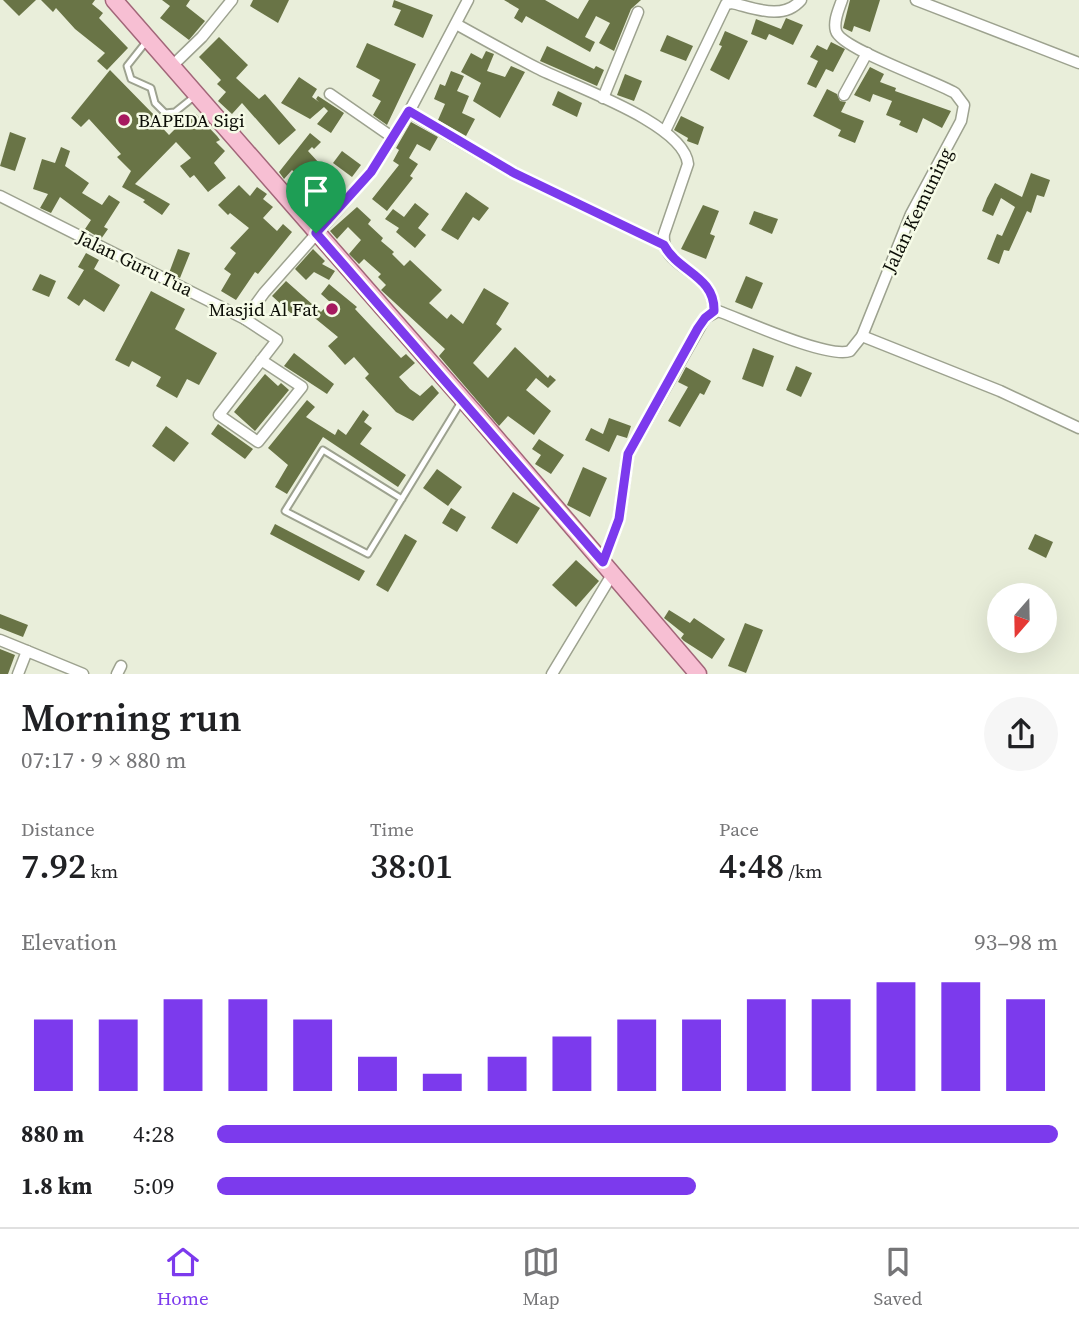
<!DOCTYPE html>
<meta charset="utf-8">
<style>
body{margin:0;font-family:"Source Serif 4",serif;background:#f6f6f6;color:#202124;height:100vh;display:flex;flex-direction:column;font-size:26px;white-space:nowrap}
*{box-sizing:border-box;margin:0}
p{font-size:23px;color:#757577}
.icon{flex:none;width:38px;height:38px;fill:none;stroke:currentColor;stroke-width:2;stroke-linecap:round;stroke-linejoin:round}
.map{position:relative;height:674px;overflow:hidden}
.details{display:flex;flex-direction:column;background:#fff;flex:1}
.details>*{flex:none}
.needle{width:46px;rotate:200deg}
.buttons{position:absolute;left:987px;top:583px;display:grid;gap:14px}
.buttons a{display:grid;place-items:center;width:70px;height:70px;border-radius:50%;background:#fff;box-shadow:0 7px 28px #0002;font-size:35px}
.pin{position:absolute;display:grid;place-items:center;width:60px;height:60px;color:#fff;margin:-72px -30px;border-radius:50% 50% 50% 0;rotate:-45deg;box-shadow:0 0 7px #0007}
.pin .icon{rotate:45deg}
.round{display:grid;place-items:center;flex:none;width:74px;height:74px;border-radius:37px;background:#f6f6f6}
.headline{display:flex;align-items:center;justify-content:space-between;height:119px;padding:0 21px}
h1{font-size:38px;font-weight:600;line-height:52px}
.metrics{display:grid;grid-template-columns:repeat(3,1fr);gap:10px;height:119px;padding:7px 21px}
.metrics div{display:grid;align-content:center}
.metrics b{font-size:35px;font-weight:600}
.metrics small{font-size:19px;font-weight:400}
.metrics p{font-size:19px}
.chart{height:196px;padding:14px 21px}
.chart p{display:flex;justify-content:space-between}
.chart svg{width:100%;height:126px;margin-top:7px;stroke:#7c3aed;stroke-width:6}
ul{padding:0 21px;list-style:none;font-size:23px}
li{display:grid;grid-template-columns:112px 84px 1fr;align-items:center;height:52px}
li i{height:18px;border-radius:9px;background:#7c3aed}
.tabs{display:flex;justify-content:space-around;align-items:center;height:98px;border-top:2px solid #e0e0e0;background:#fff;font-size:19px;color:#757577}
.tabs a{display:grid;justify-items:center;gap:4px}
.tabs .active{color:#7c3aed}
.map>svg:first-child{display:block}
.building{fill:#697446}
.lines{fill:none;stroke-linecap:round;stroke-linejoin:round}
.service-casing{stroke:#9da28f;stroke-width:9}
.minor-casing{stroke:#9da28f;stroke-width:13}
.primary-casing{stroke:#a26679;stroke-width:19}
.service{stroke:#fff;stroke-width:5}
.minor{stroke:#fff;stroke-width:10}
.primary{stroke:#f7bfd3;stroke-width:16}
.route-casing{stroke:#fff;stroke-width:14}
.route{stroke:#7c3aed;stroke-width:9}
.poi-dot{fill:#a61a5f;stroke:#f6fbe7;stroke-width:2.5}
.labels{text-anchor:middle;dominant-baseline:central;stroke-width:5;stroke-linejoin:round;paint-order:stroke}
.poi-label{font-size:19px;fill:#0c0e07;stroke:#f6fbe7;text-anchor:start}
.street-label{font-size:19px;fill:#0c0e07;stroke:#f6fbe7}
</style>
<div class="map">
<svg width="1079" height="674" viewBox="0 0 1079 674">
<rect width="100%" height="100%" fill="#e9eeda"/>
<g class="building">
<path d="M3 0H36L19 16Z"/>
<path d="M41 0H95L92 4 103 13 99 18 128 48 107 70 97 61 105 53 75 29 56 8 53 12Z"/>
<path d="M162 0H190L186 6 205 21 189 40 160 18 170 6Z"/>
<path d="M253 0H289L278 23 250 6Z"/>
<path d="M394 0 433 15 423 38 394 25 401 10 392 7Z"/>
<path d="M504 0H545L578 19 589 0H641L631 9 614 51 599 43 610 23 596 16 585 37 595 42 590 52 526 16 522 23 514 18 519 9Z"/>
<path d="M850 0H880L870 32 854 26 852 32 843 28Z"/>
<path d="M786 18 803 25 793 45 769 34 766 40 751 34 756 19 781 29Z"/>
<path d="M725 31 748 41 729 80 710 70 722 46 719 45Z"/>
<path d="M667 35 693 46 686 61 660 51Z"/>
<path d="M219 37 248 65 236 78 259 99 265 94 296 130 279 145 242 103 232 114 218 101 226 92 217 84 221 80 199 57Z"/>
<path d="M831 42 845 49 833 72 826 69 816 88 807 84 818 61 810 57 817 45 827 50Z"/>
<path d="M367 43 416 64 387 125 373 115 381 101 372 96 380 80 356 67Z"/>
<path d="M547 46 594 69 596 66 604 70 597 86 540 61Z"/>
<path d="M486 51 494 54 487 71 505 77 511 66 525 72 500 118 473 101 481 83 461 72 471 53 482 59Z"/>
<path d="M870 67 884 74 880 82 896 88 895 91 951 111 942 128 923 118 917 133 899 125 901 121 886 115 892 101 873 94 870 102 854 95Z"/>
<path d="M110 70 157 118 155 120 169 135 182 122 185 124 196 114 217 136 220 140 216 142 225 151 214 163 226 178 208 192 194 175 190 178 180 166 191 158 176 142 135 184 170 204 162 215 143 202 145 200 122 187 131 171 117 157 121 154 89 119 81 127 71 118Z"/>
<path d="M451 71 464 76 457 91 469 96 462 113 475 119 466 136 438 120 445 104 434 99 440 84 445 86Z"/>
<path d="M625 74 642 81 634 101 617 95Z"/>
<path d="M299 77 317 89 312 97 319 102 316 99 318 96 344 113 331 133 317 124 328 111 324 107 310 119 281 103Z"/>
<path d="M827 89 837 94 840 101 846 102 841 112 864 121 855 143 838 136 841 130 813 116Z"/>
<path d="M558 91 582 103 577 117 552 105Z"/>
<path d="M681 116 704 127 698 145 687 141 688 138 674 130Z"/>
<path d="M411 122 438 137 430 151 417 144 409 158 418 164 410 176 413 178 387 211 372 199 399 165 393 161 399 150 396 148Z"/>
<path d="M10 132 26 138 15 171 0 166Z"/>
<path d="M310 133 321 142 314 149 312 147 308 151 342 188 319 209 324 214 319 219 302 199 313 190 292 170 284 179 279 172Z"/>
<path d="M61 147 70 151 65 166 89 183 82 193 102 205 109 195 120 202 104 227 108 229 101 239 85 229 91 220 60 197 51 213 40 208 48 194 33 189 42 159 55 163Z"/>
<path d="M342 151 361 165 352 177 333 163Z"/>
<path d="M1031 173 1050 180 1044 197 1037 195 1031 213 1027 211 1009 251 1004 250 999 264 987 259 997 234 1002 236 1015 207 1001 198 993 216 982 211 987 198 995 183 1022 197Z"/>
<path d="M239 185 250 196 257 187 267 194 263 199 273 207 263 218 277 231 283 224 292 232 258 274 255 272 236 300 221 291 231 274 224 269 236 253 230 248 249 228 230 213 228 215 218 205Z"/>
<path d="M466 192 489 208 479 221 473 217 458 240 441 230Z"/>
<path d="M415 203 429 214 418 228 426 235 415 248 396 232 399 228 385 219 393 209 404 217Z"/>
<path d="M703 205 719 211 710 234 715 236 706 259 681 249Z"/>
<path d="M357 207 371 220 368 224 383 238 381 241 394 252 392 254 404 266 410 260 442 290 429 303 447 319 451 314 463 324 484 288 509 303 496 324 502 329 473 363 488 378 515 347 548 378 550 375 556 380 548 388 536 378 526 390 551 411 534 435 508 416 499 426 439 356 445 349 381 290 386 285 378 277 381 274 364 259 359 264 349 254 361 240 348 227 337 239 330 231Z"/>
<path d="M754 211 778 219 772 234 749 224Z"/>
<path d="M178 249 190 253 180 278 169 273Z"/>
<path d="M313 249 325 261 322 264 335 271 329 280 314 272 306 280 295 269Z"/>
<path d="M86 253 99 260 94 269 120 285 104 312 84 299 79 306 67 298 84 270 78 267Z"/>
<path d="M40 274 56 281 49 297 32 290Z"/>
<path d="M746 276 763 283 752 309 735 302Z"/>
<path d="M286 281 321 312 330 302 321 294 329 284 357 307 355 309 401 358 406 354 415 363 399 377 410 389 420 396 432 385 439 393 413 421 396 412 365 378 369 374 354 357 345 365 328 346 338 337 300 306 293 315 272 296Z"/>
<path d="M151 291 185 309 175 329 217 353 199 385 187 379 177 398 156 386 161 377 132 361 129 367 115 360Z"/>
<path d="M753 348 774 356 763 387 742 379Z"/>
<path d="M294 353 334 384 327 394 284 366Z"/>
<path d="M796 366 812 373 801 397 786 390Z"/>
<path d="M686 367 711 381 704 395 700 393 680 427 668 421 688 387 678 382Z"/>
<path d="M265 374 278 386 281 383 289 390 255 431 234 412Z"/>
<path d="M307 400 315 407 306 417 335 435 338 429 346 435 363 410 369 415 364 422 372 428 360 444 406 475 398 487 323 437 287 494 275 487 288 465 268 448Z"/>
<path d="M609 418 631 426 627 438 617 435 609 452 585 440 591 428 603 434Z"/>
<path d="M218 424 253 449 245 459 211 434Z"/>
<path d="M166 426 189 443 174 462 152 446Z"/>
<path d="M539 439 564 455 551 474 535 464 541 455 532 449Z"/>
<path d="M583 467 607 478 590 517 567 505Z"/>
<path d="M437 469 462 487 448 506 423 488Z"/>
<path d="M513 492 540 508 517 544 491 528Z"/>
<path d="M451 508 466 517 457 532 442 523Z"/>
<path d="M275 524 365 571 359 581 270 534Z"/>
<path d="M405 534 417 541 388 592 376 585Z"/>
<path d="M1035 534 1053 542 1046 558 1028 549Z"/>
<path d="M576 560 599 581 576 607 552 585Z"/>
<path d="M669 610 690 623 694 618 725 639 712 659 684 641 681 638 684 634 664 618Z"/>
<path d="M0 614 28 625 23 637 0 628Z"/>
<path d="M745 623 763 630 746 673 728 666Z"/>
<path d="M0 649 15 655 8 674H0Z"/>
</g>
<g class="lines">
<defs>
<g id="service">
<path d="M146 42 127 66 131 79 151 88 155 103 165 113 175 112 195 96"/>
<path d="M402 499 323 450 285 511 368 554 461 402"/>
</g>
<g id="minor">
<path d="M916 0 1079 63"/>
<path d="M456 24C483 39 510 54 537 68 572 86 684 123 688 164L664 234C660 270 715 269 714 311"/>
<path d="M171 67 202 37 232 0"/>
<path d="M330 94 392 137"/>
<path d="M844 95 867 53"/>
<path d="M603 98 638 12"/>
<path d="M409 112 514 173 664 245"/>
<path d="M665 131 726 4 732 3C754 8 783 21 801 0"/>
<path d="M0 196 245 319 264 293 371 172 409 112 468 0"/>
<path d="M245 319 277 340 219 415 258 442 302 387 261 360"/>
<path d="M862 336 1000 391 1079 428"/>
<path d="M603 562 619 519 628 454 705 318 718 311C743 320 828 359 850 351L862 336 911 214 961 121 964 105 955 93C935 81 841 49 836 31 833 21 839 9 842 0"/>
<path d="M0 640 27 651 18 674"/>
<path d="M27 651 83 674"/>
<path d="M117 674 121 666"/>
<path d="M552 674 613 573"/>
</g>
<path id="primary" d="M114 0 473 411 698 674"/>
</defs>
<use href="#service" class="service-casing"/>
<use href="#minor" class="minor-casing"/>
<use href="#primary" class="primary-casing"/>
<use href="#service" class="service"/>
<use href="#minor" class="minor"/>
<use href="#primary" class="primary"/>
</g>
<g class="lines">
<defs>
<path id="route" d="M409 111 514 173 664 245C678 272 715 276 714 311L705 318 698 328 628 454 619 519 603 562 316 233 371 172Z"/>
</defs>
<use href="#route" class="route-casing"/>
<use href="#route" class="route"/>
</g>
<g class="poi-dot">
<circle cx="124" cy="120" r="7"/>
<circle cx="332" cy="309" r="7"/>
</g>
<g class="labels">
<g class="poi-label">
<text x="138" y="120">BAPEDA Sigi</text>
<text x="318" y="309" text-anchor="end">Masjid Al Fat</text>
</g>
<g class="street-label">
<text transform="translate(917 210) rotate(-64)">Jalan Kemuning</text>
<text transform="translate(135 263) rotate(26)">Jalan Guru Tua</text>
</g>
</g>
</svg>
<div class="buttons">
<a><svg class="needle" viewBox="-14 -14 28 28"><path d="M0-13l5 13h-10z" fill="#e53935"/><path d="M0 13l5-13h-10z" fill="#757577"/></svg></a>
</div>
<div class="pin" style="left:316px;top:233px;background:#1e9e55"><svg class="icon" aria-label="arrive" viewBox="0 0 24 24"><path d="M6 21V4h12l-3 4 3 4H6"/></svg></div>
</div>
<section class="details">
<div class="headline"><div><h1>Morning run</h1><p>07:17 · 9 × 880 m</p></div><a class="round"><svg class="icon" aria-label="share" viewBox="0 0 24 24"><path d="M12 15V3M7 8l5-5 5 5M5 13v7h14v-7"/></svg></a></div>
<div class="metrics">
<div><p>Distance</p><b>7.92<small> km</small></b></div>
<div><p>Time</p><b>38:01</b></div>
<div><p>Pace</p><b>4:48<small> /km</small></b></div>
</div>
<div class="chart"><p><span>Elevation</span>93–98 m</p>
<svg viewBox="0 0 160 44" preserveAspectRatio="none"><path d="M5 44V19M15 44V19M25 44V12M35 44V12M45 44V19M55 44V32M65 44V38M75 44V32M85 44V25M95 44V19M105 44V19M115 44V12M125 44V12M135 44V6M145 44V6M155 44V12"/></svg>
</div>
<ul>
<li><b>880 m</b>4:28<i style="width:100%"></i></li>
<li><b>1.8 km</b>5:09<i style="width:57%"></i></li>
</ul>
</section>
<nav class="tabs">
<a class="active"><svg class="icon" aria-label="home" viewBox="0 0 24 24"><path d="M3 11l9-7 9 7M6 9v11h12V9"/></svg>Home</a>
<a><svg class="icon" aria-label="map" viewBox="0 0 24 24"><path d="M3 6l6-2 6 2 6-2v14l-6 2-6-2-6 2zM9 4v14M15 6v14"/></svg>Map</a>
<a><svg class="icon" aria-label="saved" viewBox="0 0 24 24"><path d="M7 4h10v16l-5-4-5 4z"/></svg>Saved</a>
</nav>
